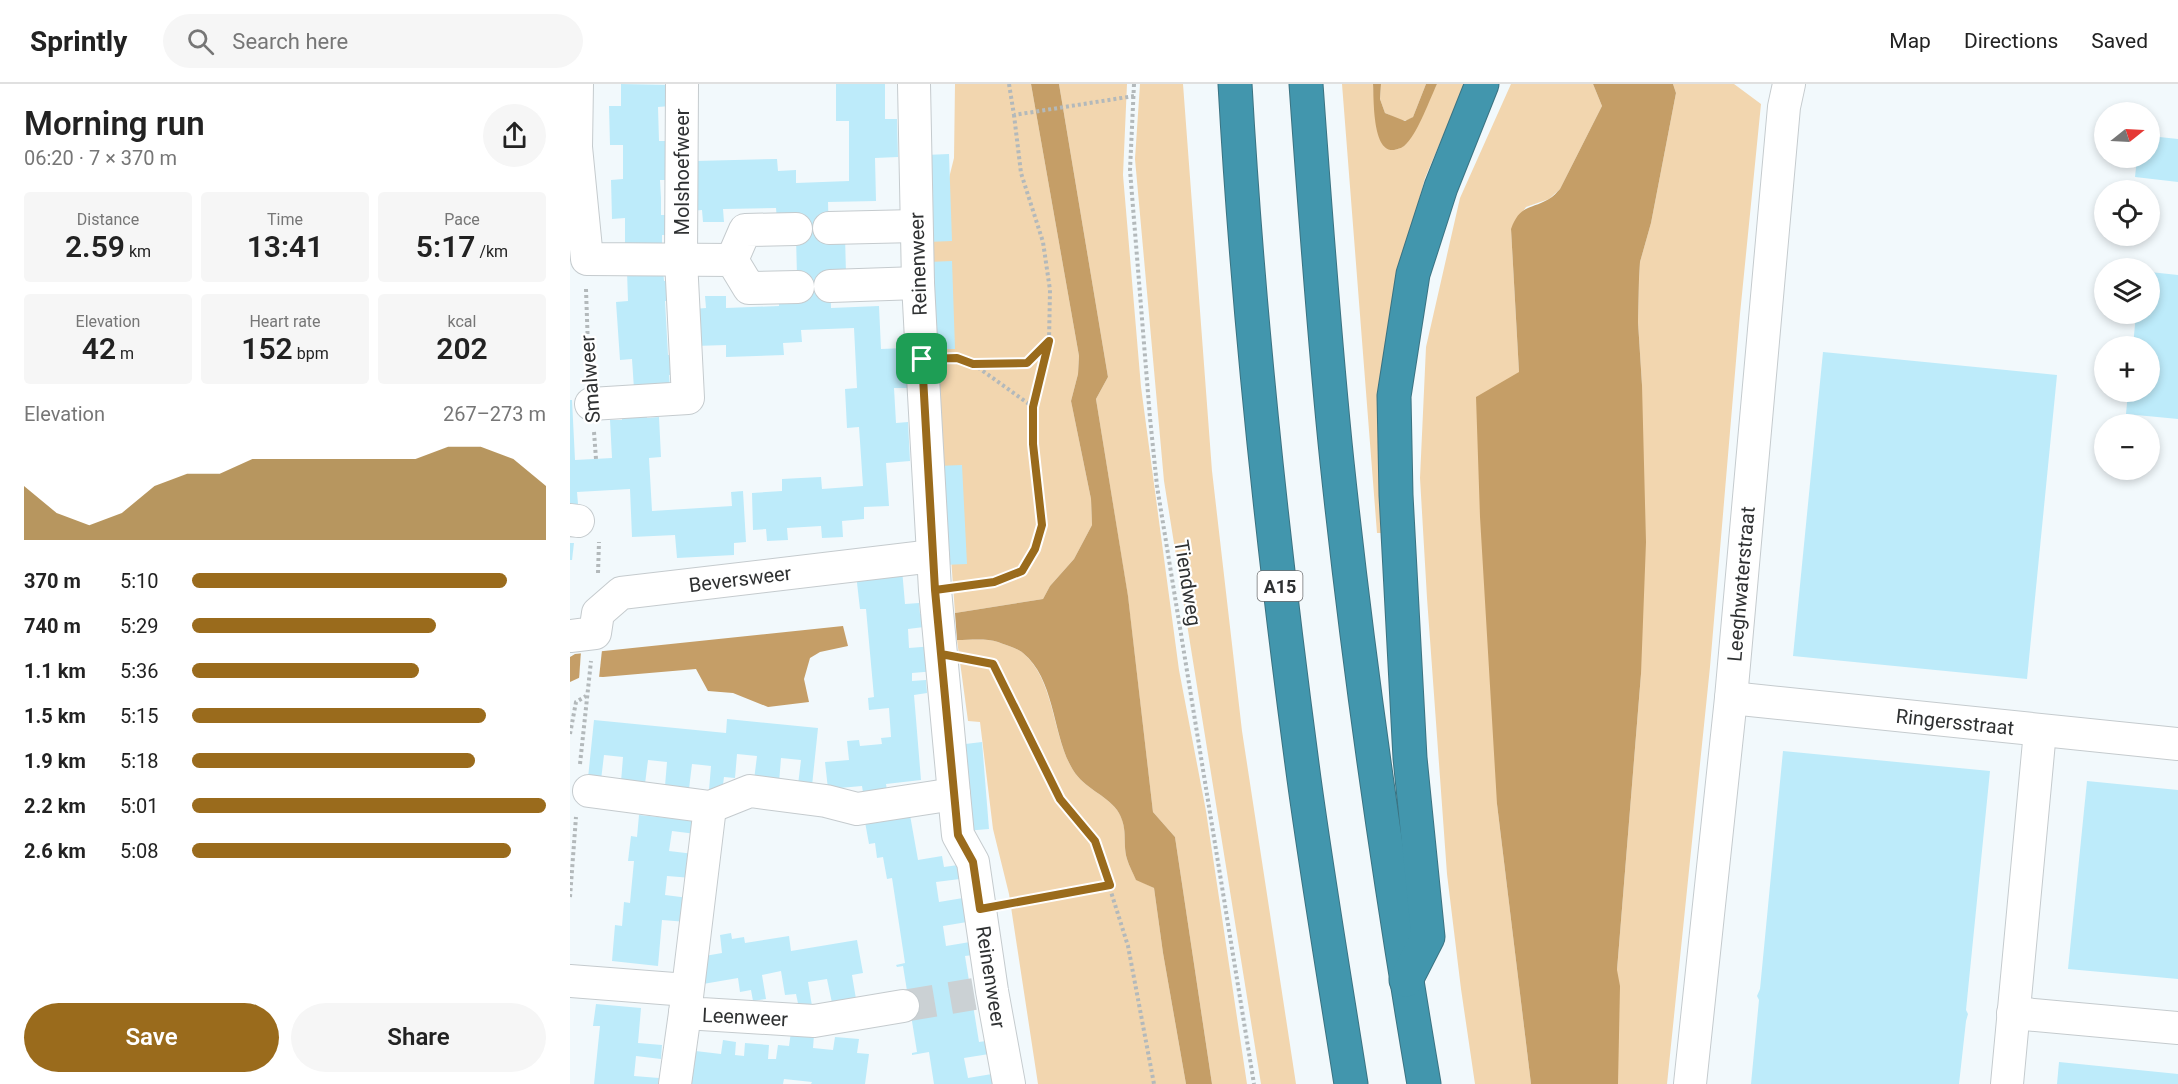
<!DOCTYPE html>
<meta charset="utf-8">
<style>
body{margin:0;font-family:Roboto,sans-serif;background:#f6f6f6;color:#222;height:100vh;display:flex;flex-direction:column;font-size:22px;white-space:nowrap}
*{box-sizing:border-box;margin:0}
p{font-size:20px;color:#767676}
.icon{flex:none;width:33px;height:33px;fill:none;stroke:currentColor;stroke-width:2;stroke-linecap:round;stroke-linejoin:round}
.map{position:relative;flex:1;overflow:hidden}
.panel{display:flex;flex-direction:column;background:#fff;width:570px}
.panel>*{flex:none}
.needle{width:39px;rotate:72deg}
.controls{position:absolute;left:1524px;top:18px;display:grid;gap:12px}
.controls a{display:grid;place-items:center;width:66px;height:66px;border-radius:50%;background:#fff;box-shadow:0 3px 9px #0003;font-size:30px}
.pin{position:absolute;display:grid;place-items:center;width:51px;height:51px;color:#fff;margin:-26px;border-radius:12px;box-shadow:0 3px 9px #0006}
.round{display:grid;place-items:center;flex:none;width:63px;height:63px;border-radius:32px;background:#f6f6f6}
.summary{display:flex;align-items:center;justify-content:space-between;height:102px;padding:0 24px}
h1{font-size:33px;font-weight:600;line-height:45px}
.metrics{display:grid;grid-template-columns:repeat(3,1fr);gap:9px;height:102px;padding:6px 24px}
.metrics div{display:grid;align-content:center;border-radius:6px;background:#f6f6f6;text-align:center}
.metrics b{font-size:30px;font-weight:600}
.metrics small{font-size:16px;font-weight:400}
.metrics p{font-size:16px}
.chart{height:168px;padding:12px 24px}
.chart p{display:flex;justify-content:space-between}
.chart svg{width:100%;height:108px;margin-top:6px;fill:#9a6b1c;opacity:.7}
.action{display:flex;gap:12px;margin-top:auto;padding:12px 24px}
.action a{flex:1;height:69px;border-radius:36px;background:#9a6b1c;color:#fff;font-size:24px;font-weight:600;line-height:69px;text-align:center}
.action a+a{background:#f6f6f6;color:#222}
ul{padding:0 24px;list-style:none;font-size:20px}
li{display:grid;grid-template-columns:96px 72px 1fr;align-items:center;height:45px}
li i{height:15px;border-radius:8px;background:#9a6b1c}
header{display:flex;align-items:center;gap:36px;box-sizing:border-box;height:84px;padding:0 30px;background:#fff;border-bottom:2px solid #e0e0e0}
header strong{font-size:28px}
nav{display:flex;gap:33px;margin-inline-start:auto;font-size:21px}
.search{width:420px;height:54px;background:#f6f6f6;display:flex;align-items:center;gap:15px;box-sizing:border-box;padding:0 21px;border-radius:33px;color:#767676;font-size:22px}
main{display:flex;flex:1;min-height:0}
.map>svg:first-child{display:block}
.green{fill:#f2d6af}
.water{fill:#c59e67}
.pier{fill:#f2f9fc}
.building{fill:#bdebfa}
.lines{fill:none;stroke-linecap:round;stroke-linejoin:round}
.minor-tunnel{stroke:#cbd1d4;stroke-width:32;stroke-dasharray:32 16;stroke-linecap:butt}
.minor-casing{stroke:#c5cbce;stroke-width:34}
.highway-casing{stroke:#3b7382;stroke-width:35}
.path{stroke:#b3b9bb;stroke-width:4;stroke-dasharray:3 3;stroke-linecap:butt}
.minor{stroke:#fff;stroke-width:32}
.highway{stroke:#4296ad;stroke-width:33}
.route-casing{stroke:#fff;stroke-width:12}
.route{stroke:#9a6b1c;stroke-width:8}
.labels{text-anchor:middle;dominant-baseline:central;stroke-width:4.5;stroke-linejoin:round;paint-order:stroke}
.shield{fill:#fff;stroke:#6d6f70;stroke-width:1.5}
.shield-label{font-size:18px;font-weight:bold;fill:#2f3132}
.street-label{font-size:20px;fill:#2f3132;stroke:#fff}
</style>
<header>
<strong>Sprintly</strong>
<div class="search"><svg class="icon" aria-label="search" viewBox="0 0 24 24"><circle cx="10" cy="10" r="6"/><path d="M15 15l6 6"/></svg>Search here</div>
<nav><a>Map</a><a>Directions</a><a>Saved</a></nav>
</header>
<main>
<section class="panel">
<div class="summary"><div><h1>Morning run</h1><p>06:20 · 7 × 370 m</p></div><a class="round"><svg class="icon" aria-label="share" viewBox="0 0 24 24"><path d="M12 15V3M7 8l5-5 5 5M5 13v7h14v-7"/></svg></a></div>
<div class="metrics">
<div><p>Distance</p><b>2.59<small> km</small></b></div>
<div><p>Time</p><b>13:41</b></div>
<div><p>Pace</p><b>5:17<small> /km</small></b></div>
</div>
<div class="metrics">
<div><p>Elevation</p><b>42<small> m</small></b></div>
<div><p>Heart rate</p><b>152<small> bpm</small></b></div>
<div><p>kcal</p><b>202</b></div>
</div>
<div class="chart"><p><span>Elevation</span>267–273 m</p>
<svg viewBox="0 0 160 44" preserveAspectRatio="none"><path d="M0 44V22L10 33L20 38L30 33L40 22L50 17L60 17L70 11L80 11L90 11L100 11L110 11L120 11L130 6L140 6L150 11L160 22V44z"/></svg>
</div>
<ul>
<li><b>370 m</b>5:10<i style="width:89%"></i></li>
<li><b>740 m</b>5:29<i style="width:69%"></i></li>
<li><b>1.1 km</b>5:36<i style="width:64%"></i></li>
<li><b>1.5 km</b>5:15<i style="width:83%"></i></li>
<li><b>1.9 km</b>5:18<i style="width:80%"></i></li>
<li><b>2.2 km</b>5:01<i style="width:100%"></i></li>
<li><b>2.6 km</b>5:08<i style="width:90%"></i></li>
</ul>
<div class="action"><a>Save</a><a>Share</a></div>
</section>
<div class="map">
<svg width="1608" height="1000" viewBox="0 0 1608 1000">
<rect width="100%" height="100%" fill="#f2f9fc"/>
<g class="green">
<path d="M385 0H461L509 272 508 290 501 317 521 415 522 441 504 475 480 502 473 515 385 529 368 294 362 162 384 74Z"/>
<path d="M489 0H557L553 91 571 303 609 586 636 727 677 1000H642L605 753 583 728 558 513 526 315 538 293Z"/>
<path d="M570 0H613L642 387 672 647 726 1000H691L594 397 565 75Z"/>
<path d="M772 0H803L807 46 820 66 828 65 835 61 867 0H895L855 94 838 156 815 449H807Z"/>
<path d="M811 0H856L843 33C833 41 825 33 815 29L810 15Z"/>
<path d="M941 0H1023L1032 22 990 105 979 115 956 123 941 145 949 288 927 720 961 1000H905L891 905 877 790 857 514 850 394 856 263 890 114Z"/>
<path d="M1103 0H1164L1191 20 1170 230 1140 583 1097 1000H1048L1047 886 1071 590 1072 301 1068 238 1069 195 1070 178 1081 139 1106 9Z"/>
<path d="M387 556C400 556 416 554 428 558 435 561 447 564 453 569 485 596 482 652 503 686 515 705 535 710 547 726 559 743 552 757 557 775 559 782 563 789 566 795L584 804 593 869 616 1000H468L439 810 423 745 410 638 398 637Z"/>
</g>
<g class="water">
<path d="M461 0H489L538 293 526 315 558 512 583 728 605 753 642 1000H616L593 869 584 804 566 796C563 789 559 782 557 775 552 757 559 744 547 726 535 710 515 705 503 686 482 652 486 596 453 569 447 564 435 561 428 558 416 554 400 556 387 556L385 529 473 515 480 502 504 475 522 441 521 415 501 317 508 290 509 272Z"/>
<path d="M803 0H811L810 15 815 29 835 37 843 33 856 0H867C859 17 849 46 837 59 834 63 829 65 824 66 802 69 804 14 803 0Z"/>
<path d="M1023 0H1103L1106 9 1081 139 1070 178 1069 195 1068 238 1072 301 1076 458 1071 590 1047 886 1050 902 1048 1000H961L927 720 910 433 906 313 949 288 941 145C950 120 960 126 979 115 983 113 987 108 990 105L1032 22Z"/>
<path d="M273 542 278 562 250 568 240 574 234 595 239 618 198 623 163 609 138 607 126 585 33 593 13 592 0 598V573L5 570Z"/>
</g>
<path class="pier" d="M32 566 29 594 9 596 11 567Z"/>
<g class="building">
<path d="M51 0 100 1V22L88 23 89 57H101L103 96H90L91 114V131H104V151H92V164L55 165V134L42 135 41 96 53 95V61H40L39 22H51Z"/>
<path d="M266 0H315V35H327L328 73 305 74 306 117 258 118 259 152 275 151 276 190 260 191 261 224 309 222 311 265 335 264 337 304H324L326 339 338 338 340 377 316 379 319 422 294 423V435L272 437 273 453 252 454 251 442 217 444 218 456 197 457 196 445 183 446 182 409 212 407V395L231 394 251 393 252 405 293 402 289 343 277 344 275 305 287 304 284 244 231 246 232 258 213 259 214 271 156 273V261L125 262 123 225 136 224 135 212H156V224L209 222V210L227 192 226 153 207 136 206 124 153 125 154 138H133L132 126 120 127 125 77 207 75 208 87 226 86V99L279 97V37H266Z"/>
<path d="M1580 52 1608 55V98L1565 93 1567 74H1580Z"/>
<path d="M379 70 382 157 357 158 355 71Z"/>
<path d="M382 177 385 265H361L358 178Z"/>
<path d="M93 185 94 197 106 196 108 217H95L98 271 111 270 112 291H99L100 304 64 305 62 275 50 276 46 218 58 217 57 187Z"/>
<path d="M1580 188 1608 191V335L1556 330 1558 308H1580V262H1563L1566 230H1580Z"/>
<path d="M1253 268 1487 291 1457 595 1223 572Z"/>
<path d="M0 316H2L5 376 42 374 40 336H52L51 322 76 321 77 334 89 333 91 373 79 374 82 427 162 422 161 408 173 407 176 458 164 459V471L107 474 105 451 62 453 60 405 7 408 8 420 0 421Z"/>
<path d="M392 381 397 480 373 481 367 382Z"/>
<path d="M0 459H4L2 476H0Z"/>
<path d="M332 485 335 520 349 519 350 530 361 529 362 542 338 545 339 564 364 562 366 587 342 589V597L356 596 357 609 344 611 351 696 316 700 318 713 294 715 292 702 258 705 255 678 279 676 277 657 289 656 290 662 312 660 311 654 321 653 319 624 299 626 298 614 304 613 296 525H290L286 490Z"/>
<path d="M157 635 248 644 242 702 228 701 231 676 211 674 209 699 184 696 187 672 167 670 165 694 154 693 152 708 139 706 141 682 132 681 122 680 119 705 95 702 97 678 78 676 75 700 51 698 53 673 34 671 31 696 18 694 24 636 156 649Z"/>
<path d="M412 658 419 745 395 747 387 661Z"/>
<path d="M1213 667 1420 687 1396 926 1398 930 1396 937 1389 1000H1181L1189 916 1187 912 1190 905Z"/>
<path d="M1517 697 1608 706V895L1498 885Z"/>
<path d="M69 731 127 737 126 750 102 747 99 767 124 770 122 794 97 792 95 811 119 814 117 838 92 836 88 882 42 877 45 841 52 842 54 818 60 819 64 777H58L61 752 67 753Z"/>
<path d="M340 731 348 776 372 772 374 783 388 781 390 795 366 798 369 818 393 814 397 838 373 842 376 862 400 858 403 871 395 872 409 958 416 957 419 970 394 974 398 994 422 990 423 1000H364L359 968 342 971V969L347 968 333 882 327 883 326 881 335 879 322 794 317 795 313 773 307 774 305 759 299 760 295 738Z"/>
<path d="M161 849 162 855 174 853 175 859 219 852 221 867 287 856 293 889 282 891 286 915 262 919 257 895 238 898 242 922 229 924 226 910 215 911 211 887 192 891 196 915 183 917 181 906 170 908 168 894 133 900 129 873 152 869 150 851Z"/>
<path d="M26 920 71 924 68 959 92 961 91 975 66 972 64 992 89 994 88 1000H24L30 942H23Z"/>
<path d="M221 948 244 951 243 964 263 966 265 953 289 955 287 969 299 970 295 1000H241L242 998 214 995 213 1000H113L117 966 151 970 153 956 166 958 165 971 174 972 175 959 199 961 198 975H206L208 961 219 962Z"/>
<path d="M1489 978 1608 990V1000H1487Z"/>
</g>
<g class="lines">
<path class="minor-tunnel" d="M333 922 404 910"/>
<defs>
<g id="minor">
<path d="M7 0 6 63 17 175 162 176 179 204 228 203"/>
<path d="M344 0 348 199 352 275 365 506 384 710 388 751 403 778 422 907 439 1000"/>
<path d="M259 144 346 142"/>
<path d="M162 176 175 146 226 145"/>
<path d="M260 202 348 199"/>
<path d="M21 320 118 314 111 176 112 0"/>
<path d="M0 436 8 437"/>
<path d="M0 552 25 549 28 529 51 509 363 472"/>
<path d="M1161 614 1608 660"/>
<path d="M19 707 140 723 180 707 256 717 287 725 384 710"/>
<path d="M140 723 115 929 244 937 333 922"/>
<path d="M0 897 117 906"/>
<path d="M1443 929 1608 944"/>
<path d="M105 1000 115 929"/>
<path d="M1120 1000 1161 614 1214 23 1219 0"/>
<path d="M1437 1000 1470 647"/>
</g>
<g id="highway">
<path d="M665 0C678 232 703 464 734 695 748 797 765 898 781 1000"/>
<path d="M736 0C745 126 754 253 767 378 789 586 819 794 854 1000"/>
<path d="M836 896 858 853 840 674 826 411 824 312 843 190 871 103 912 0"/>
</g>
</defs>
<use href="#minor" class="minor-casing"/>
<use href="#highway" class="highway-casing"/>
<g class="path">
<path d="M439 0 444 31 564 12"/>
<path d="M564 0 560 86 580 334 587 402 684 1000"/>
<path d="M16 205 19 293"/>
<path d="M381 274H387L403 280 457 279 479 257 480 206 473 158 451 89 444 31"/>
<path d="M403 280 463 323"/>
<path d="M24 348 26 375"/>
<path d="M28 489 29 458"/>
<path d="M392 502 424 498 452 487 465 465 473 441 463 360V323L479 258"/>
<path d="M402 576 423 580 490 715 525 757 558 862 584 1000"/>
<path d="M0 650 6 618 16 612"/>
<path d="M10 680 21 577"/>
<path d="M0 813 6 733"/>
<path d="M437 819 540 801"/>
</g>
<use href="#minor" class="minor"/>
<use href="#highway" class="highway"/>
</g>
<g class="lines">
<defs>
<path id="route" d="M352 275 365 506 388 751 403 778 410 825 540 801 525 757 490 715 423 580 371 570 365 506 424 498 452 487 465 465 472 441 463 360V323L479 257 457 279 403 280 387 274 352 275"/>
</defs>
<use href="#route" class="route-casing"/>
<use href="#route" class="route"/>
</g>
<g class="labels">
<rect class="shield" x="687.5" y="487" width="45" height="30" rx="4.5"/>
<g class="shield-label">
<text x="710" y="502">A15</text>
</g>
<g class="street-label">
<text transform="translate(112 88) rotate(-90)">Molshoefweer</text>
<text transform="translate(348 180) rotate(-92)">Reinenweer</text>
<text transform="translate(20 295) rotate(-94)">Smalweer</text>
<text transform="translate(170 495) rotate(-7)">Beversweer</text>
<text transform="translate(618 499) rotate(81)">Tiendweg</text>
<text transform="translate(1171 500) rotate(-85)">Leeghwaterstraat</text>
<text transform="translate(1385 638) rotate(6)">Ringersstraat</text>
<text transform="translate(421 893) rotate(81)">Reinenweer</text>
<text transform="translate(175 933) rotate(3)">Leenweer</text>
</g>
</g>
</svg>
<div class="controls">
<a><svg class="needle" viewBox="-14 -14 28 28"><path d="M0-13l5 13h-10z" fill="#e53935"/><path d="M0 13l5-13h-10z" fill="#767676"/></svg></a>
<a><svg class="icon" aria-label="locate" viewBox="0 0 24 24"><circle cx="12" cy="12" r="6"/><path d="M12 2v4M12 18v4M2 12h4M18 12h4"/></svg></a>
<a><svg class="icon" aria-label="layers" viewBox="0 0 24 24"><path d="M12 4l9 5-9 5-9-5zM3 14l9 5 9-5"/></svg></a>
<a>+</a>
<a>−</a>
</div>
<div class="pin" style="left:352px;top:275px;background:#1e9e55"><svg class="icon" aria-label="arrive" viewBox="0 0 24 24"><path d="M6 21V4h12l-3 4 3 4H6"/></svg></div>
</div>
</main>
